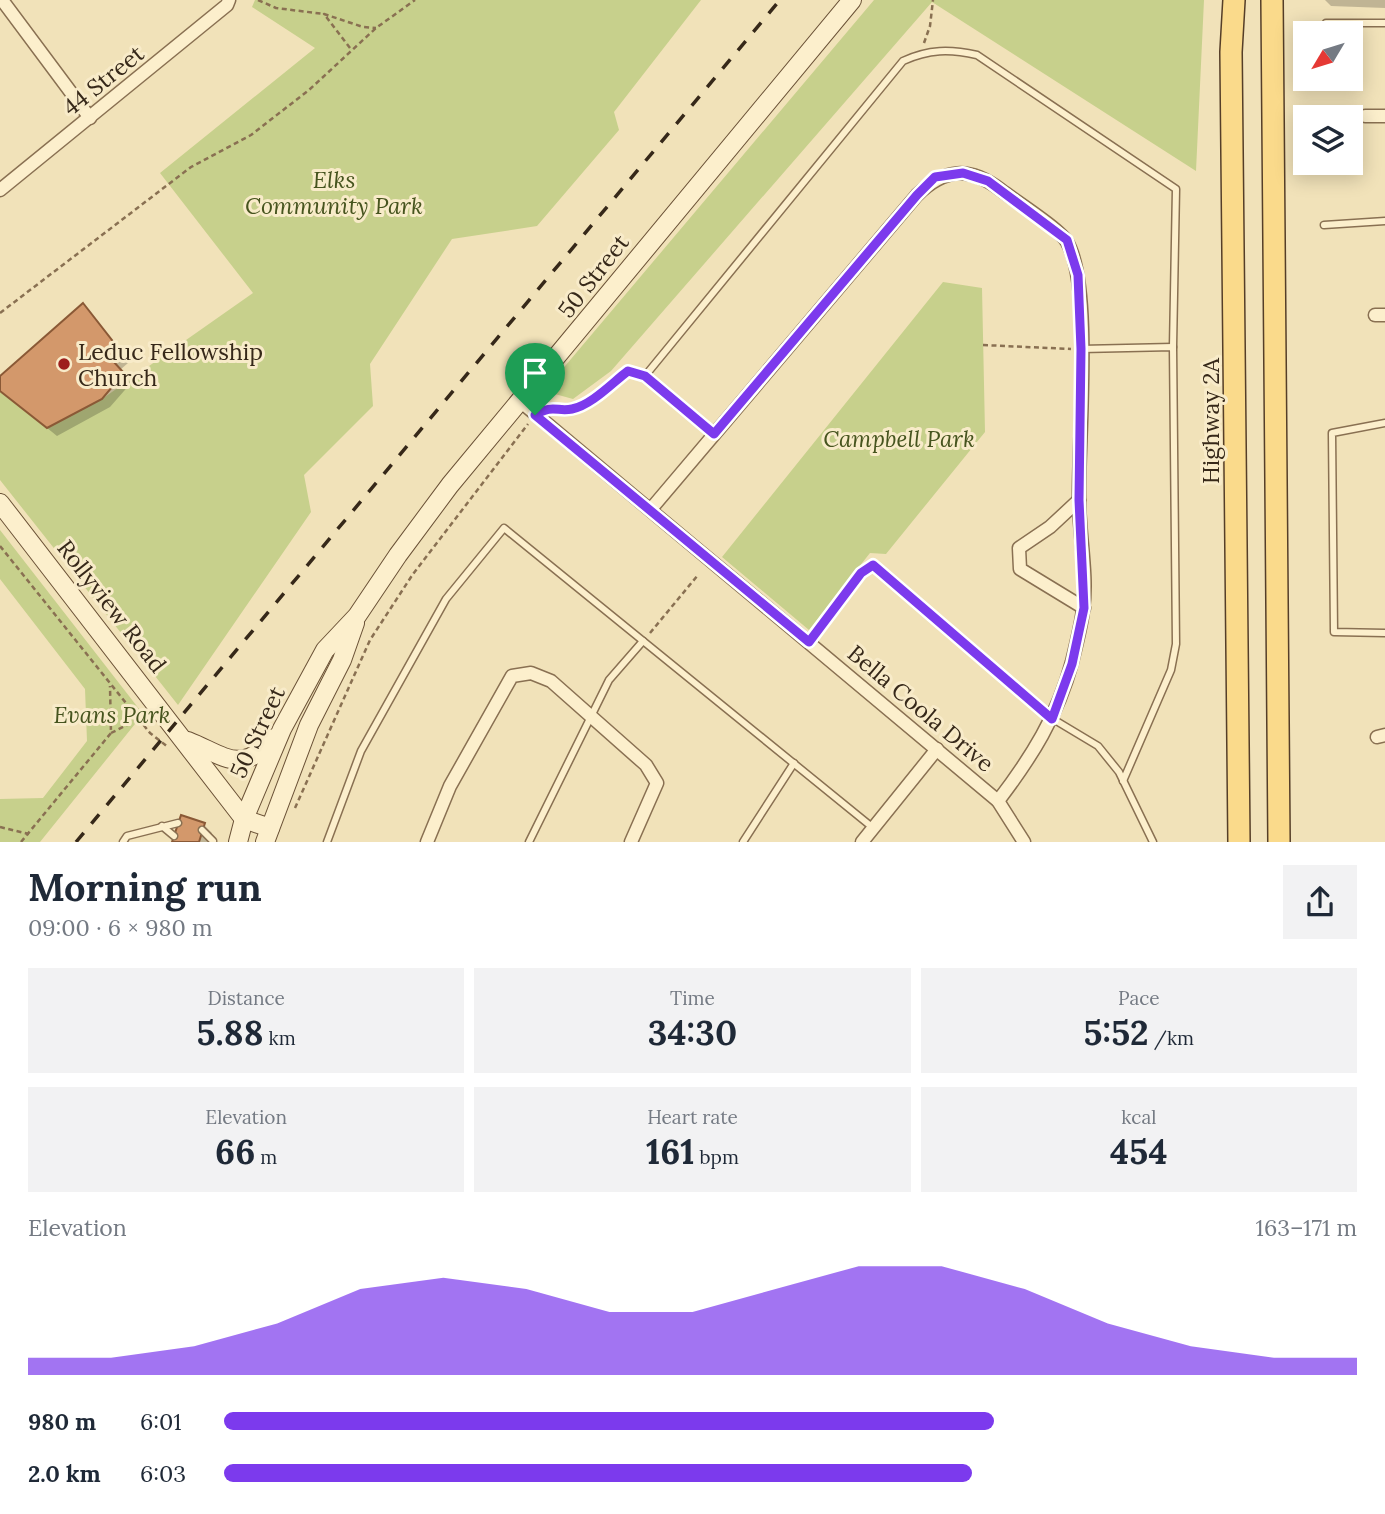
<!DOCTYPE html>
<meta charset="utf-8">
<style>
body{margin:0;font-family:Lora,serif;background:#f2f2f3;color:#1f2937;height:100vh;display:flex;flex-direction:column;font-size:26px;white-space:nowrap}
*{box-sizing:border-box;margin:0}
p{font-size:23px;color:#747a83}
.icon{flex:none;width:38px;height:38px;fill:none;stroke:currentColor;stroke-width:2;stroke-linecap:round;stroke-linejoin:round}
.map{position:relative;height:842px;overflow:hidden}
.drawer{display:flex;flex-direction:column;background:#fff;flex:1}
.drawer>*{flex:none}
.needle{width:46px;rotate:232deg}
.buttons{position:absolute;left:1293px;top:21px;display:grid;gap:14px}
.buttons a{display:grid;place-items:center;width:70px;height:70px;border-radius:0px;background:#fff;box-shadow:0 4px 18px #0003;font-size:35px}
.pin{position:absolute;display:grid;place-items:center;width:60px;height:60px;color:#fff;margin:-72px -30px;border-radius:50% 50% 50% 0;rotate:-45deg;box-shadow:0 0 7px #0007}
.pin .icon{rotate:45deg}
.round{display:grid;place-items:center;flex:none;width:74px;height:74px;border-radius:0px;background:#f2f2f3}
.summary{display:flex;align-items:center;justify-content:space-between;height:119px;padding:0 28px}
h1{font-size:38px;font-weight:700;line-height:52px}
.stats{display:grid;grid-template-columns:repeat(3,1fr);gap:10px;height:119px;padding:7px 28px}
.stats div{display:grid;align-content:center;border-radius:0px;background:#f2f2f3;text-align:center}
.stats b{font-size:35px;font-weight:700}
.stats small{font-size:19px;font-weight:400}
.stats p{font-size:19px}
.chart{height:196px;padding:14px 28px}
.chart p{display:flex;justify-content:space-between}
.chart svg{width:100%;height:126px;margin-top:7px;fill:#7c3aed;opacity:.7}
ul{padding:0 28px;list-style:none;font-size:23px}
li{display:grid;grid-template-columns:112px 84px 1fr;align-items:center;height:52px}
li i{height:18px;border-radius:9px;background:#7c3aed}
.map>svg:first-child{display:block}
.green{fill:#c7d08c}
.shadow{fill:#0003}
.building{fill:#d3986b;stroke:#8a5936;stroke-width:2}
.lines{fill:none;stroke-linecap:round;stroke-linejoin:round}
.lane-casing{stroke:#897052;stroke-width:9}
.street-casing{stroke:#897052;stroke-width:15}
.secondary-casing{stroke:#6a5136;stroke-width:20}
.primary-casing{stroke:#553e28;stroke-width:24}
.path{stroke:#897052;stroke-width:2.5;stroke-dasharray:5 3.5;stroke-linecap:butt}
.lane{stroke:#fcefcc;stroke-width:6}
.street{stroke:#fcefcc;stroke-width:12}
.secondary{stroke:#fcefcc;stroke-width:18}
.primary{stroke:#fada8b;stroke-width:21}
.rail{stroke:#362819;stroke-width:3.5;stroke-dasharray:12 12;stroke-linecap:butt}
.route-casing{stroke:#fff;stroke-width:14}
.route{stroke:#7c3aed;stroke-width:9}
.poi-dot{fill:#9d1f1d;stroke:#f8ebc9;stroke-width:2.5}
.labels{text-anchor:middle;dominant-baseline:central;stroke-width:6;stroke-linejoin:round;paint-order:stroke}
.street-label{font-size:23px;fill:#362819;stroke:#f8ebc9}
.park-label{font-size:23px;font-style:italic;fill:#46541e;stroke:#f8ebc9}
.poi-label{font-size:23px;fill:#362819;stroke:#f8ebc9;text-anchor:start}
</style>
<div class="map">
<svg width="1385" height="842" viewBox="0 0 1385 842">
<rect width="100%" height="100%" fill="#f1e2b9"/>
<g class="green">
<path d="M255 0H701L614 112 619 130 537 226 452 239 370 364 373 406 304 475 311 512 178 705 0 480V391L48 428 102 399 253 293 160 173 315 48 252 7Z"/>
<path d="M874 0H1204L1196 171 932 2 611 371 573 399 544 391Z"/>
<path d="M943 282 982 288 985 432 886 554 870 553 809 630 722 557Z"/>
<path d="M0 530 143 714 40 842H0V799L43 798 87 741 85 689 0 579Z"/>
</g>
<g class="shadow">
<path d="M1325 0H1385V8L1331 6Z"/>
<path d="M91 314 128 363 120 370 131 383 110 407 57 436 0 390V379Z"/>
<path d="M204 825 212 833 209 842H174Z"/>
</g>
<g class="building">
<path d="M83 303 122 353 113 361 124 373 102 399 47 428 0 391V376Z"/>
<path d="M181 815 205 823 199 842H172Z"/>
</g>
<g class="lines">
<defs>
<g id="lane">
<path d="M1326 23H1385"/>
<path d="M1324 225 1385 221"/>
<path d="M1081 349 1173 347 1176 644 1171 670 1123 781"/>
<path d="M1385 423 1332 433 1334 632 1385 633"/>
<path d="M714 434 645 376 903 61C929 49 950 49 977 55L1176 189 1173 347"/>
<path d="M809 642 861 573 873 565 1053 719 1098 746 1119 772 1153 842"/>
<path d="M162 826 174 836"/>
<path d="M202 830 213 841"/>
<path d="M123 842 127 836 178 823"/>
<path d="M327 842 361 751 446 599 504 528 872 827"/>
<path d="M529 842 609 680 643 641"/>
<path d="M743 842 794 763"/>
</g>
<g id="street">
<path d="M2 0 90 118"/>
<path d="M1365 116H1385"/>
<path d="M0 190 227 5 229 0"/>
<path d="M1375 315H1385"/>
<path d="M521 402 998 801 1024 842"/>
<path d="M1079 500 1050 527 1019 548 1020 569 1084 608"/>
<path d="M651 509 917 195C945 168 969 166 1001 190 1014 200 1061 230 1067 242 1093 286 1078 442 1079 499 1079 535 1088 575 1083 610 1081 627 1076 645 1072 662 1058 715 1031 758 998 801"/>
<path d="M1377 737 1385 735"/>
<path d="M427 842 450 786 512 676 531 673 551 681 646 765 657 783 631 842"/>
<path d="M862 842 937 749"/>
</g>
<g id="secondary">
<path d="M0 503 244 819 270 828"/>
<path d="M188 741C225 756 241 776 274 738"/>
<path d="M238 842 244 819 282 729 325 650 357 616 398 555 450 485 852 0"/>
<path d="M265 842 309 725 342 660 355 623"/>
</g>
<g id="primary">
<path d="M1234 0 1231 52 1239 842"/>
<path d="M1272 0 1279 842"/>
</g>
</defs>
<use href="#lane" class="lane-casing"/>
<use href="#street" class="street-casing"/>
<use href="#secondary" class="secondary-casing"/>
<use href="#primary" class="primary-casing"/>
<g class="path">
<path d="M258 0 276 8 324 14"/>
<path d="M924 43 930 26 933 0"/>
<path d="M350 48 324 14 363 27 376 28"/>
<path d="M0 313 191 167 251 135 309 90 376 28 415 0"/>
<path d="M983 345 1071 349"/>
<path d="M546 408 570 410 581 405 628 371 638 374"/>
<path d="M0 546 150 733 168 747"/>
<path d="M650 633 698 575"/>
<path d="M111 733 139 719"/>
<path d="M295 808 370 640 413 574 528 424"/>
<path d="M0 827 29 834"/>
<path d="M21 842 111 733 110 686"/>
</g>
<use href="#lane" class="lane"/>
<use href="#street" class="street"/>
<use href="#secondary" class="secondary"/>
<use href="#primary" class="primary"/>
<path class="rail" d="M76 842 780 0"/>
</g>
<g class="lines">
<defs>
<path id="route" d="M963 173 988 181 1067 240 1078 275 1081 349 1079 500 1084 608 1072 664 1052 719 873 565 861 573 809 642 535 415C553 404 557 412 572 409 592 405 613 382 628 371L645 376 714 434 917 195 935 177Z"/>
</defs>
<use href="#route" class="route-casing"/>
<use href="#route" class="route"/>
</g>
<circle class="poi-dot" cx="64" cy="364" r="7"/>
<g class="labels">
<g class="street-label">
<text transform="translate(103 80) rotate(-39)">44 Street</text>
<text transform="translate(593 276) rotate(-52)">50 Street</text>
<text transform="translate(1210 421) rotate(-90)">Highway 2A</text>
<text transform="translate(112 606) rotate(52)">Rollyview Road</text>
<text transform="translate(921 708) rotate(40)">Bella Coola Drive</text>
<text transform="translate(257 732) rotate(-65)">50 Street</text>
</g>
<g class="park-label">
<text x="334" y="179">Elks<tspan x="334" dy="26">Community Park</tspan></text>
<text x="899" y="438">Campbell Park</text>
<text x="112" y="714">Evans Park</text>
</g>
<g class="poi-label">
<text x="78" y="351">Leduc Fellowship<tspan x="78" dy="26">Church</tspan></text>
</g>
</g>
</svg>
<div class="buttons">
<a><svg class="needle" viewBox="-14 -14 28 28"><path d="M0-13l5 13h-10z" fill="#e53935"/><path d="M0 13l5-13h-10z" fill="#747a83"/></svg></a>
<a><svg class="icon" aria-label="layers" viewBox="0 0 24 24"><path d="M12 4l9 5-9 5-9-5zM3 14l9 5 9-5"/></svg></a>
</div>
<div class="pin" style="left:535px;top:415px;background:#1e9e55"><svg class="icon" aria-label="arrive" viewBox="0 0 24 24"><path d="M6 21V4h12l-3 4 3 4H6"/></svg></div>
</div>
<section class="drawer">
<div class="summary"><div><h1>Morning run</h1><p>09:00 · 6 × 980 m</p></div><a class="round"><svg class="icon" aria-label="share" viewBox="0 0 24 24"><path d="M12 15V3M7 8l5-5 5 5M5 13v7h14v-7"/></svg></a></div>
<div class="stats">
<div><p>Distance</p><b>5.88<small> km</small></b></div>
<div><p>Time</p><b>34:30</b></div>
<div><p>Pace</p><b>5:52<small> /km</small></b></div>
</div>
<div class="stats">
<div><p>Elevation</p><b>66<small> m</small></b></div>
<div><p>Heart rate</p><b>161<small> bpm</small></b></div>
<div><p>kcal</p><b>454</b></div>
</div>
<div class="chart"><p><span>Elevation</span>163–171 m</p>
<svg viewBox="0 0 160 44" preserveAspectRatio="none"><path d="M0 44V38L10 38L20 34L30 26L40 14L50 10L60 14L70 22L80 22L90 14L100 6L110 6L120 14L130 26L140 34L150 38L160 38V44z"/></svg>
</div>
<ul>
<li><b>980 m</b>6:01<i style="width:68%"></i></li>
<li><b>2.0 km</b>6:03<i style="width:66%"></i></li>
</ul>
</section>
